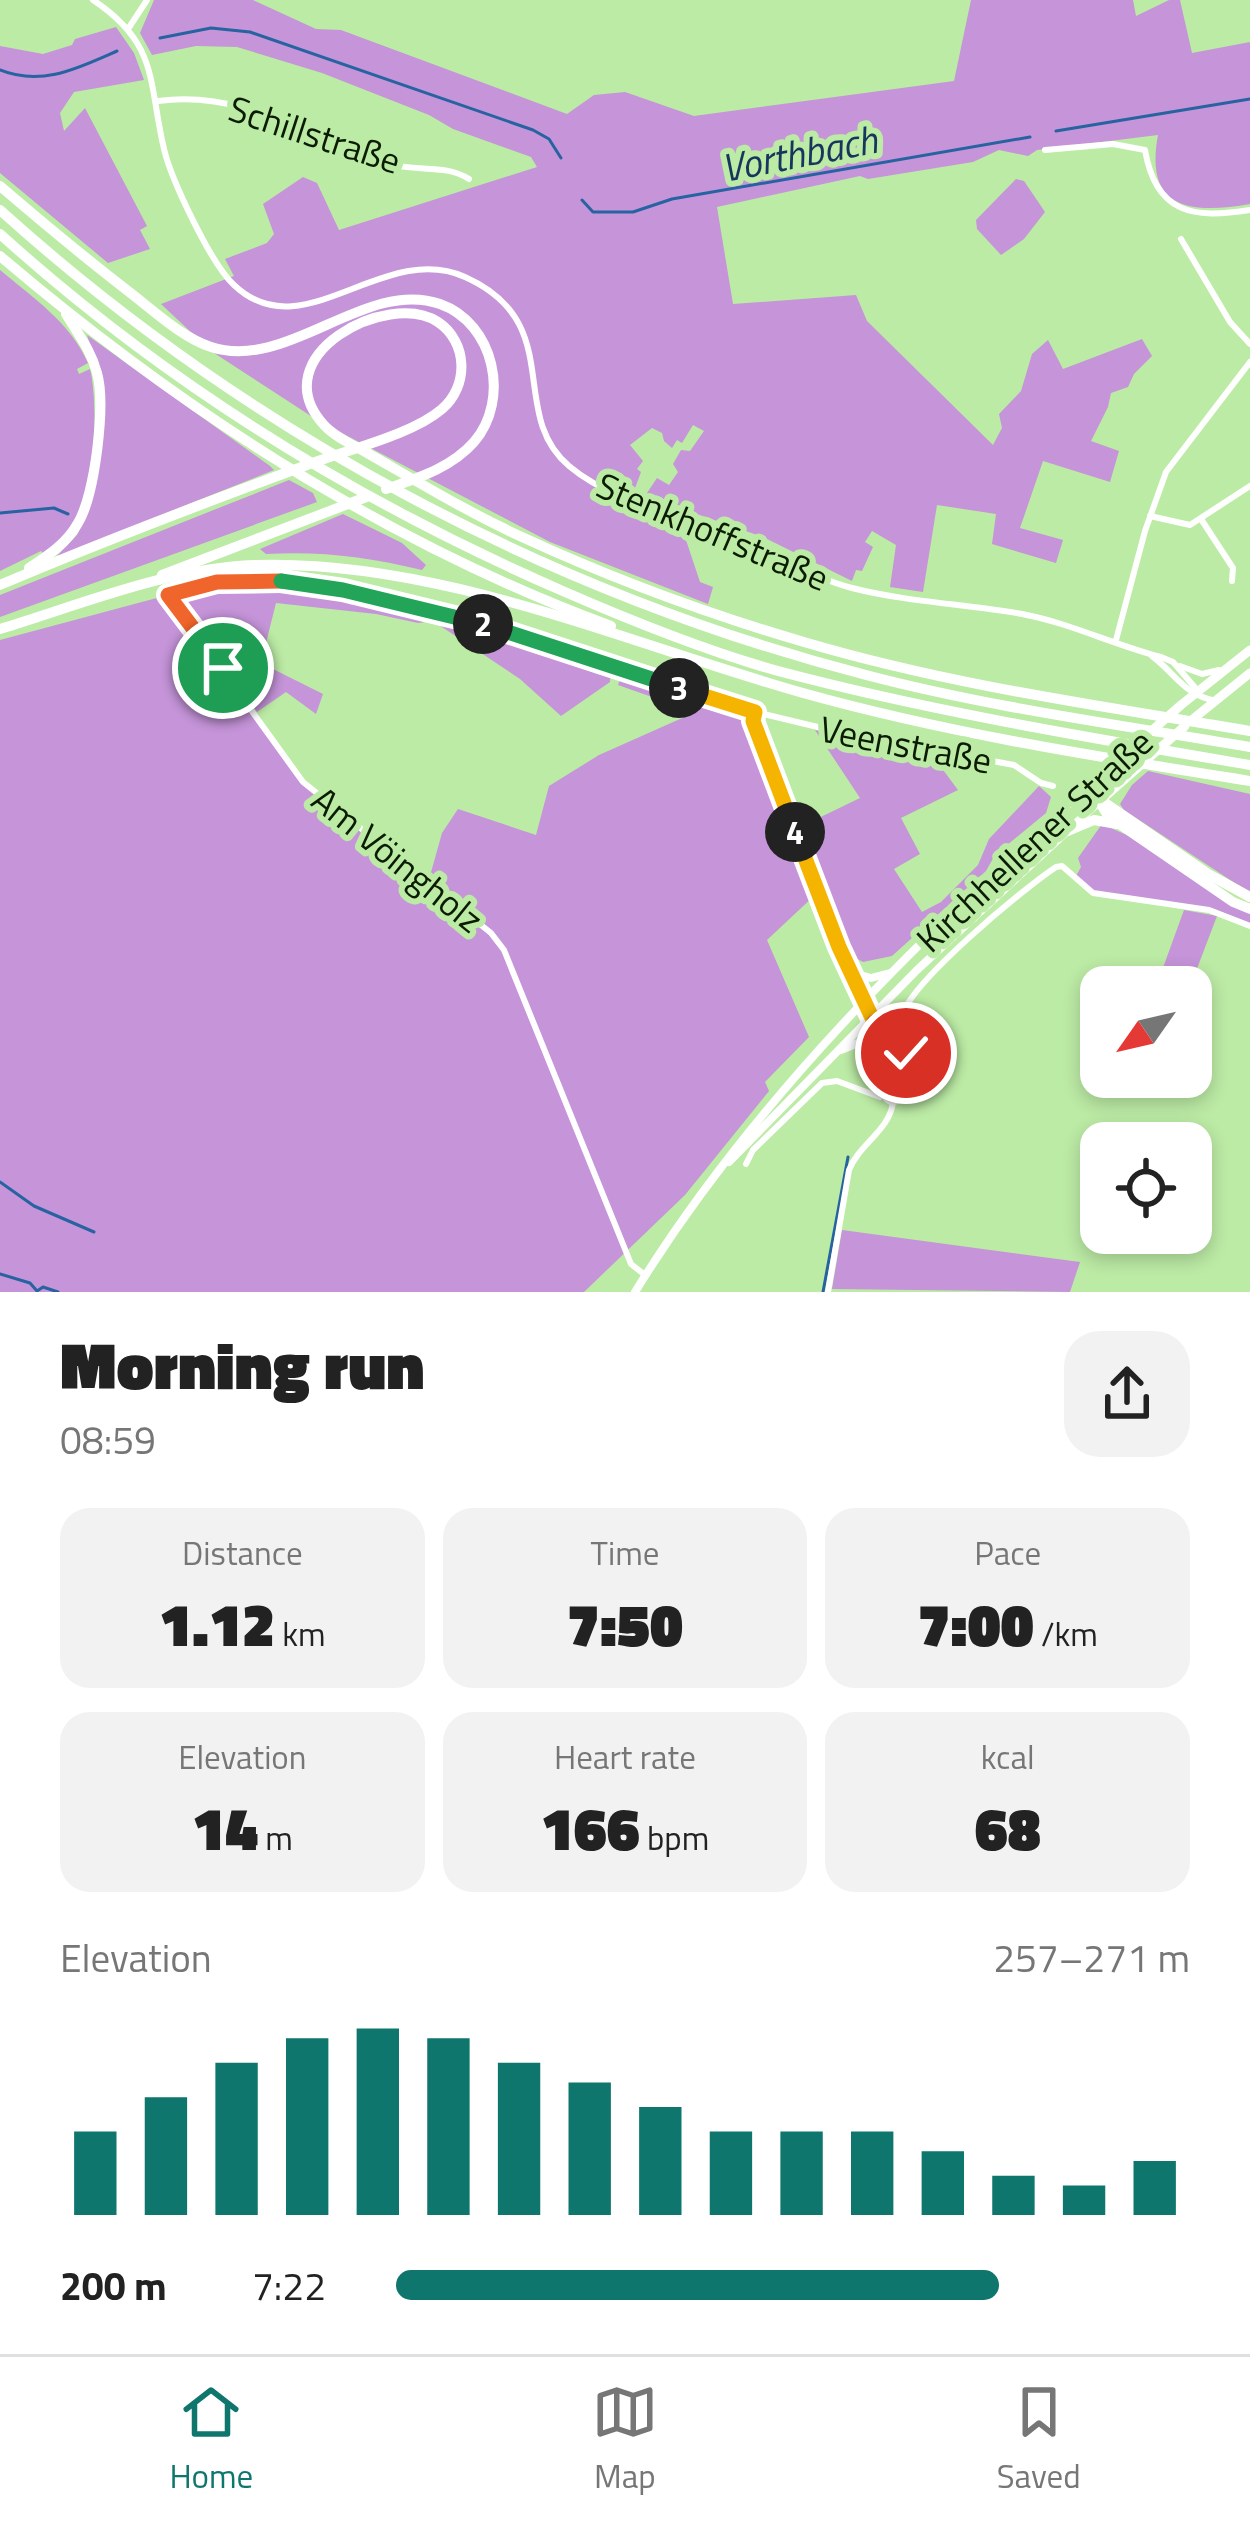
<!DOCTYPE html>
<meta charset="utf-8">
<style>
body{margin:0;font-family:"Titillium Web",sans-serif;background:#f2f2f2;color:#222;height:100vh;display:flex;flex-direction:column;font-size:45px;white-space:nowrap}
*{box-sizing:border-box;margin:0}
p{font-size:39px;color:#767676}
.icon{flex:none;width:66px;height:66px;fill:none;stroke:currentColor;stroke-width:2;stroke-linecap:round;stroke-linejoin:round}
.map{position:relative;height:1292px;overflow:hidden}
.side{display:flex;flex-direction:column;background:#fff;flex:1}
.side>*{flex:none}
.needle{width:78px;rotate:236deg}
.tools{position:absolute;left:1080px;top:966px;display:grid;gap:24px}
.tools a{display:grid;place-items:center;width:132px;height:132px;border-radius:24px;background:#fff;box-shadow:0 6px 18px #0003;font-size:60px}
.pin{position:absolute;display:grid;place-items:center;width:102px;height:102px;color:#fff;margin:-51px;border:6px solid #fff;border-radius:50%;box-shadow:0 3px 12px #0007}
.km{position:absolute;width:60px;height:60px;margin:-30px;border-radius:50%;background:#222;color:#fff;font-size:33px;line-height:60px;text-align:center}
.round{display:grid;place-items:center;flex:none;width:126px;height:126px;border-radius:36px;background:#f2f2f2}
.head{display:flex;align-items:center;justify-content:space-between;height:204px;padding:0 60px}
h1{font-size:66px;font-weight:800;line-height:90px}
.metrics{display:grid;grid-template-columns:repeat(3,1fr);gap:18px;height:204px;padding:12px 60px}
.metrics div{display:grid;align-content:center;border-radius:30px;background:#f2f2f2;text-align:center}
.metrics b{font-size:60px;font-weight:800}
.metrics small{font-size:33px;font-weight:400}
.metrics p{font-size:33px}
.chart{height:336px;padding:24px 60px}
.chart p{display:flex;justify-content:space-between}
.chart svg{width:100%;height:216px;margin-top:12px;stroke:#0f766e;stroke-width:6}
ul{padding:0 60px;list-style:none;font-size:39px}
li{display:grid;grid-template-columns:192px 144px 1fr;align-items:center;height:90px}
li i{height:30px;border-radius:15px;background:#0f766e}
.tabs{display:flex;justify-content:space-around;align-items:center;height:168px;border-top:3px solid #e0e0e0;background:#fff;font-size:33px;color:#767676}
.tabs a{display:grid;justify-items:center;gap:6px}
.tabs .on{color:#0f766e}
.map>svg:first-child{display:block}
.green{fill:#c594d9}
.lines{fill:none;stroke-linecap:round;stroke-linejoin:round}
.stream{stroke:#2663a0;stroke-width:3}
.minor{stroke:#fff;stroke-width:6}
.secondary{stroke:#fff;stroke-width:8}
.primary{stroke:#fff;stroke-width:9}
.motorway{stroke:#fff;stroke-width:10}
.split-1-casing{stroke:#fff;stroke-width:24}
.split-2-casing{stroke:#fff;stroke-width:24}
.split-3-casing{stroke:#fff;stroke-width:24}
.split-4-casing{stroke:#fff;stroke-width:24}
.split-5-casing{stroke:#fff;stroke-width:24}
.split-6-casing{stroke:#fff;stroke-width:24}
.split-1{stroke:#f0652b;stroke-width:15}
.split-2{stroke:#22a559;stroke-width:15}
.split-3{stroke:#22a559;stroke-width:15}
.split-4{stroke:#f5b400;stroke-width:15}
.split-5{stroke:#f5b400;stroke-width:15}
.split-6{stroke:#f0652b;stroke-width:15}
.labels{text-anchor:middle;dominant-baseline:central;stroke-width:12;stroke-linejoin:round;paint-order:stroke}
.street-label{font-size:36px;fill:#0b1c03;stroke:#bceba5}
.water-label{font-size:39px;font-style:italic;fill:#17365d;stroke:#bceba5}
</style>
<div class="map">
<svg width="1250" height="1292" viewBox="0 0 1250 1292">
<rect width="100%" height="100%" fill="#bceba5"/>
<g class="green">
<path d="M154 0H253L316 29 341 30 567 114 594 95 625 92 694 116 954 81 971 0H1133L1136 16 1169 0H1180L1192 53 1250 42V204C1191 214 1144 210 1158 135L1037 150 1028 156 999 150 973 162 868 179 860 176 717 207 733 304 856 295 867 321 993 445 1002 428 999 414 1021 391 1032 354 1048 340 1063 369 1142 339 1152 356 1134 374 1128 387 1111 393 1108 407 1091 441 1119 451 1110 482 1043 461 1020 528 1063 540 1056 563 992 544 996 514 937 505 923 592 890 587 896 545 872 531 865 542 873 547 862 571 856 570 852 581 763 537 645 496 657 478 669 485 678 472 673 464 681 450 690 451 704 431 693 425 682 443 677 440 672 448 664 441 662 433 652 428 630 445 643 461 637 469 641 472 634 491 614 481 609 496 681 525 700 582 713 587 708 604 550 542 317 420 211 351 161 304 234 276 225 259 267 243 274 234 263 204 303 177 317 183 339 230 537 167 531 157 453 129 429 115 322 73 237 47 196 46 152 55 140 33Z"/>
<path d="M116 27 134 53 144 80 74 92 60 113 64 131 85 108 147 226 140 230 150 249 108 263 0 173V46L43 54 72 45 75 39Z"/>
<path d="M1016 179 1024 181 1045 212 1024 239 1001 255 977 229 976 220Z"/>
<path d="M0 270C32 297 71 323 88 363L77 369 79 374 90 369C99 407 94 484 76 519 69 534 56 543 44 554L41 551 0 571Z"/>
<path d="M87 335 270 466 274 470 56 557 77 535 88 512 103 382Z"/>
<path d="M289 480 313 493 317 502 0 617V595Z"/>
<path d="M343 514 402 543 426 565 422 570C368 557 321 551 266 554L260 549Z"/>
<path d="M271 583C388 599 500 628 611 667L610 682 561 716 520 679 433 621 418 623 376 614 276 603 261 663 323 694 316 714 286 692 257 712 178 600C200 579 242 583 271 583Z"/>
<path d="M168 595 303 782 428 883 442 833 458 809 536 835 549 786 599 755 689 715V710L618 685 623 671 745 713 815 895 767 940 809 1037 765 1082 769 1091 685 1195 584 1292H0V640Z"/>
<path d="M815 730 932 755 958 790 901 818 920 854 894 869 922 912 941 902 978 865 989 839 1039 786 1051 797 1046 813 995 855 986 871 892 956 863 962 848 954 800 827 860 798Z"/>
<path d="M1148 771 1250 794V893L1124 810 1120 804 1132 785Z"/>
<path d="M1102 824 1131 837 1250 913V923L1212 908 1094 891 1076 876 1081 867 1078 858Z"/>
<path d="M1184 910 1217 916 1190 987H1156Z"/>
<path d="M842 1230 1080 1262 1070 1292 832 1289Z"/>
</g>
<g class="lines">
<g class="stream">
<path d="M160 38 211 28 250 32 533 130 549 139 561 158"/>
<path d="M0 70C42 87 78 68 117 51"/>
<path d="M1056 131 1250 99"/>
<path d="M582 200 593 212H633L672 199 1030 137"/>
<path d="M0 513 54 508 68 514"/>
<path d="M0 1182 34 1206 94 1232"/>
<path d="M0 1274 30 1283 37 1291 43 1287 58 1292"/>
<path d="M823 1292 848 1157"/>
</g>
<g class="minor">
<path d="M93 0C159 44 148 81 164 149 171 179 211 264 234 285 303 351 383 240 465 277 568 323 506 413 569 466 609 500 670 513 719 530 764 545 805 576 852 588 907 602 966 604 1022 614 1070 623 1114 645 1161 657L1173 662 1198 691"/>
<path d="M128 29 147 0"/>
<path d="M158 101C242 89 314 138 388 163 415 173 444 163 469 179"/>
<path d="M1045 150 1113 144 1145 150C1156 214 1193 219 1250 210"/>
<path d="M1181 239 1230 322 1250 344"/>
<path d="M1150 516 1190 525 1250 486"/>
<path d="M1201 519 1233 568 1232 581"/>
<path d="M1116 640 1145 531 1166 472 1250 362"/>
<path d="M1152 656C1176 674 1184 695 1216 701"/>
<path d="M1180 666 1202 674 1219 670"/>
<path d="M755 712 753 721C783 795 808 872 839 946 857 989 898 1052 893 1102 890 1130 859 1144 849 1170L828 1292"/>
<path d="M846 965 858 1009 886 1070"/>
<path d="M746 1164 753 1150 822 1083 837 1081 880 1097 913 1081C919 1061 897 1042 901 1018 909 983 1023 889 1056 867L1062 866 1093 893 1209 910 1250 926"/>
<path d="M645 1275 631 1264 504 950 491 933 303 782 168 595 217 582 254 580 342 590 505 630 755 712 851 735 1014 765 1041 783 1053 786"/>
</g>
<g class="secondary">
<path d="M853 973 871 978 890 973"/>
<path d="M841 1050 858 1043 876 1050"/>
<path d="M729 1162 917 970 1101 800"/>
<path d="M635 1292C754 1099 920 937 1089 786"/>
</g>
<g class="primary">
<path d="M1193 719 1250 673"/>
<path d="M1089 786 1181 705 1250 650"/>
<path d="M1101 800 1185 726"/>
</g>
<g class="motorway">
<path d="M0 186C42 222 84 257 128 291 153 310 181 337 211 347 288 372 365 278 440 304 494 323 511 399 474 442 451 468 418 478 386 489"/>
<path d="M0 210C246 432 546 592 866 675 992 708 1122 725 1250 747"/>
<path d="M0 234C166 384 360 503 565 592 634 622 706 651 778 671 933 712 1092 738 1250 765"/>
<path d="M0 256C182 411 386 543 611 626"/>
<path d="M29 568C49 555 67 543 78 523 95 495 106 404 97 373 91 350 78 334 66 314"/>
<path d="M162 575 369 496"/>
<path d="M0 585C101 542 204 503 307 465 346 450 412 435 442 409 469 386 468 342 438 322 388 289 261 356 324 425 334 436 349 443 362 450 415 480 467 512 522 537 613 579 708 614 804 642 949 685 1101 706 1250 731"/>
<path d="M0 629C82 604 169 568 255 565 440 559 628 644 803 693 950 734 1100 757 1250 781"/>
<path d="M1089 786 1109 817 1233 902 1250 909"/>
<path d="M1101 800 1210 875 1250 897"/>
<path d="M1068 831 1094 820 1117 824"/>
</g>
</g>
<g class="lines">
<defs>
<path id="split-1" d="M223 668 168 595 217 582 281 581"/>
<path id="split-2" d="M281 581 343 590 483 624"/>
<path id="split-3" d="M483 624 679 688"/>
<path id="split-4" d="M679 688 755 712 753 721 795 832"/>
<path id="split-5" d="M795 832 839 947 874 1022"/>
<path id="split-6" d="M874 1022 893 1093 916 1076 906 1053"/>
</defs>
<use href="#split-1" class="split-1-casing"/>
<use href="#split-2" class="split-2-casing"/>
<use href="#split-3" class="split-3-casing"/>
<use href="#split-4" class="split-4-casing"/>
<use href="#split-5" class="split-5-casing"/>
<use href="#split-6" class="split-6-casing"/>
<use href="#split-1" class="split-1"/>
<use href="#split-2" class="split-2"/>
<use href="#split-3" class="split-3"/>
<use href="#split-4" class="split-4"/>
<use href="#split-5" class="split-5"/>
<use href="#split-6" class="split-6"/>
</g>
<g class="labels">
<g class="street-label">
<text transform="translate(315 134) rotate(18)">Schillstraße</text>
<text transform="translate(713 531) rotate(23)">Stenkhoffstraße</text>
<text transform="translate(906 744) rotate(11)">Veenstraße</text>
<text transform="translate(1034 840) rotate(-43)">Kirchhellener Straße</text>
<text transform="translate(398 859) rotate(39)">Am Vöingholz</text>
</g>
<g class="water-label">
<text transform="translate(799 153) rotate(-11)">Vorthbach</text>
</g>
</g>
</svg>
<div class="tools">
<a><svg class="needle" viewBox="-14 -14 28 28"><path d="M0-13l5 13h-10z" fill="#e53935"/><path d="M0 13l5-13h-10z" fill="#767676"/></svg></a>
<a><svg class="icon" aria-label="locate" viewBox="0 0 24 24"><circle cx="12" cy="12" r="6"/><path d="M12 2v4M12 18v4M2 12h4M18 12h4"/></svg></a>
</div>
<div class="pin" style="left:223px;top:668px;background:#1e9e55"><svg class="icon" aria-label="arrive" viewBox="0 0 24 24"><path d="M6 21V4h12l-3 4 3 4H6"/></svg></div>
<div class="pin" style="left:906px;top:1053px;background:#d93025"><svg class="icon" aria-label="check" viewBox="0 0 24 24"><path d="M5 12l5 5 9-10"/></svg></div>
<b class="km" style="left:483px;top:624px">2</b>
<b class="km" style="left:679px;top:688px">3</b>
<b class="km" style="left:795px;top:832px">4</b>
</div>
<section class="side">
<div class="head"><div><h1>Morning run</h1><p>08:59</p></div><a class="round"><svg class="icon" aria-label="share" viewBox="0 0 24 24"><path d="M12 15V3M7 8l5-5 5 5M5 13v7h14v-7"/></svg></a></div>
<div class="metrics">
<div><p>Distance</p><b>1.12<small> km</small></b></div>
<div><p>Time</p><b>7:50</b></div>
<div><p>Pace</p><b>7:00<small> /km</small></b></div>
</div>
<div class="metrics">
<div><p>Elevation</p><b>14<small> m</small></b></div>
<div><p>Heart rate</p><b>166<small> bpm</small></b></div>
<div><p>kcal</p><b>68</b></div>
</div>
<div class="chart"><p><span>Elevation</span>257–271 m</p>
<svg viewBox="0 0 160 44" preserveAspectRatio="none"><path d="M5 44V27M15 44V20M25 44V13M35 44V8M45 44V6M55 44V8M65 44V13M75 44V17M85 44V22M95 44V27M105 44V27M115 44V27M125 44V31M135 44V36M145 44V38M155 44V33"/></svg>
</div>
<ul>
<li><b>200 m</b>7:22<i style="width:76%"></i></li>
</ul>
</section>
<nav class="tabs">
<a class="on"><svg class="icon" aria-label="home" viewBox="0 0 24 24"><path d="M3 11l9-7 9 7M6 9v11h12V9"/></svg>Home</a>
<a><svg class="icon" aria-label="map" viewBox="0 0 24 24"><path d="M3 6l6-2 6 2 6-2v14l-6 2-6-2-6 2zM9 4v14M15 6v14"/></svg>Map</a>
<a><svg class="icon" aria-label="saved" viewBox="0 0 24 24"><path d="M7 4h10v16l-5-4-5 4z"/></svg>Saved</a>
</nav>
